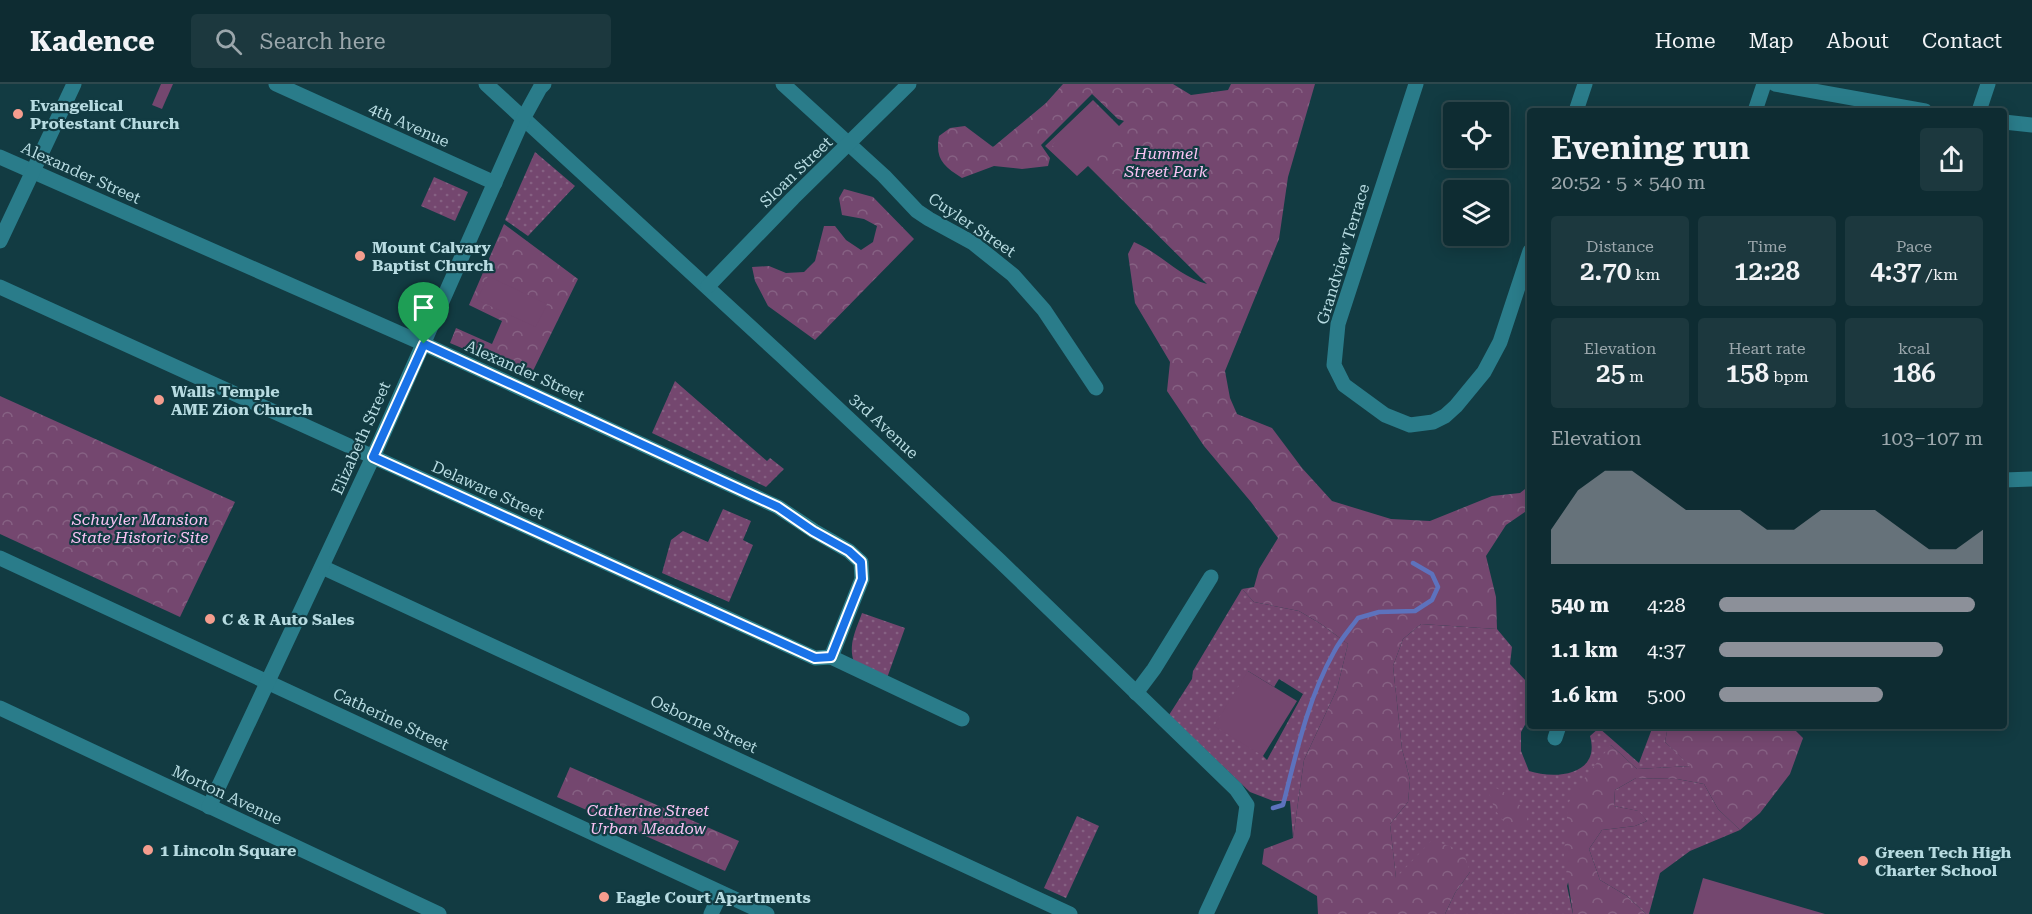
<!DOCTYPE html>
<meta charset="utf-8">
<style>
body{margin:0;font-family:"Roboto Serif",serif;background:#1c383e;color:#f1f3f6;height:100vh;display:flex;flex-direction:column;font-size:22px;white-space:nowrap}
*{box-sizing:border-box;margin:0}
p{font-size:20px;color:#9ba7ac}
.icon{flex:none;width:33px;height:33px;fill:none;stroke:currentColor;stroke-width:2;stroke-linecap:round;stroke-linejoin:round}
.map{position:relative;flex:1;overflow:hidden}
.side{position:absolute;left:1527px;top:24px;width:480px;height:621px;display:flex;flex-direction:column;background:#0e2c32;border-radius:6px;box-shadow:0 3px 15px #0003,0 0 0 2px #2e484d}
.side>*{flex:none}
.controls{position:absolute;left:1443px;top:18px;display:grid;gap:12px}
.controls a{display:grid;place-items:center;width:66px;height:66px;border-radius:6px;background:#0e2c32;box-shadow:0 3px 15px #0003,0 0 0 2px #2e484d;font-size:30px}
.pin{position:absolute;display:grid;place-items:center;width:51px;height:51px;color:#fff;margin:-62px -26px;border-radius:50% 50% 50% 0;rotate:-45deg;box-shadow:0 0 6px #0007}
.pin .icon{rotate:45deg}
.round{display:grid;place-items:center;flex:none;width:63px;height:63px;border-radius:6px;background:#1c383e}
.overview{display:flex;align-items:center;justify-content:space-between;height:102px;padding:0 24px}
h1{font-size:33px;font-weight:600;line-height:45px}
.figures{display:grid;grid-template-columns:repeat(3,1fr);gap:9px;height:102px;padding:6px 24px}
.figures div{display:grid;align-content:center;border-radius:6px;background:#1c383e;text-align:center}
.figures b{font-size:26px;font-weight:600}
.figures small{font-size:16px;font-weight:400}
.figures p{font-size:16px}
.chart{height:168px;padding:12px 24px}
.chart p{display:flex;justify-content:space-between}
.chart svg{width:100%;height:108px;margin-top:6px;fill:#8c9099;opacity:.7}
ul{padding:0 24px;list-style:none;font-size:20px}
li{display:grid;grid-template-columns:96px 72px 1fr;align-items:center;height:45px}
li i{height:15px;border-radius:8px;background:#8c9099}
header{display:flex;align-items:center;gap:36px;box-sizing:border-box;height:84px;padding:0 30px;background:#0e2c32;border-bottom:2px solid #2e484d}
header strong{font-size:28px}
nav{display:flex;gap:33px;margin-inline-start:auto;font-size:21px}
.search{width:420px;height:54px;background:#1c383e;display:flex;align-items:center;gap:15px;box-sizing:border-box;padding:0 21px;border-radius:6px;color:#9ba7ac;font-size:22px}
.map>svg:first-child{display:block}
.grass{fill:url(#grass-dots);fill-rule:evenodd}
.forest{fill:url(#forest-crowns)}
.garden{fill:#74476f}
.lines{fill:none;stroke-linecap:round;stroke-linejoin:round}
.stream{stroke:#5d72bd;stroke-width:4.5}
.minor{stroke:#2a7c8a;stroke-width:15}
.route-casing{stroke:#fff;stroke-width:12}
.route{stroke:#1a73e8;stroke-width:8}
.poi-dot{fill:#f59d8e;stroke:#123b42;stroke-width:2}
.labels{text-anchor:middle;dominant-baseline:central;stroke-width:4.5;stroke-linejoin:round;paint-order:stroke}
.poi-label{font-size:16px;font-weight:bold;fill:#b7dbe1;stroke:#123b42;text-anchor:start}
.street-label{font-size:16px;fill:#b7dbe1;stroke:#123b42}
.park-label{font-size:16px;font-style:italic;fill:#fac3f3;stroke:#123b42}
</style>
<header>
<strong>Kadence</strong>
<div class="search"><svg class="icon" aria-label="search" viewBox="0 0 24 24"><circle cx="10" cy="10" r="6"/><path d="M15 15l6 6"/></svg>Search here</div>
<nav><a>Home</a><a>Map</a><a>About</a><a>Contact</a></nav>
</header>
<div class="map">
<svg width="2032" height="830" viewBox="0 0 2032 830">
<defs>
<pattern id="grass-dots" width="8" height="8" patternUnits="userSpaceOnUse" patternTransform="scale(1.5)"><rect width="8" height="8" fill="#74476f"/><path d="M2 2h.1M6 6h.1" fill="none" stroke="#866183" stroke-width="1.8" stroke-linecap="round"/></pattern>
<pattern id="forest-crowns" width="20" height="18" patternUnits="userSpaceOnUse" patternTransform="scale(1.5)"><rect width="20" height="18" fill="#74476f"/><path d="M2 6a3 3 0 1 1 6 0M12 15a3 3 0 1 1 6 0" fill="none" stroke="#866183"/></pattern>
</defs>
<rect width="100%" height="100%" fill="#123b42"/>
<g class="grass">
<path d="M535 68 575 102 528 152 505 136Z"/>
<path d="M434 93 468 108 455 137 421 122Z"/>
<path d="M675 297 767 377 770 374 784 385 766 403 652 349Z"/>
<path d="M723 425 751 437 743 456 753 461 729 518 662 489 671 456 683 447 708 458Z"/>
<path d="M1242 505 1254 518 1299 527 1321 540 1348 560 1337 605 1304 676 1293 754 1290 717H1273L1250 708 1169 631 1192 595 1193 587ZM1248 587 1274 603 1279 595 1303 610 1267 676 1263 672Z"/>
<path d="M862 529 905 544 887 594 854 578C848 560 856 546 862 529Z"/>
<path d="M1421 540 1497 545 1512 563 1510 580 1526 597 1530 598V632L1521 648V667L1529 687C1556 696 1601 691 1590 652L1599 644 1639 679 1653 642H1668L1665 658 1691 682 1637 685 1611 661 1567 802 1573 830H1445L1455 809 1470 788 1396 795 1390 740 1408 718 1410 696 1402 665 1393 582 1403 555Z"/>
<path d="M1636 694 1677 695 1704 700 1718 725 1740 746 1690 767 1660 789 1649 830H1646L1627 812 1600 796 1589 765 1602 746 1635 742 1647 737 1638 727 1614 722 1615 706Z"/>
<path d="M1077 732 1099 742 1066 814 1044 804Z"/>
</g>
<g class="forest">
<path d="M1063 0H1173L1191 11 1228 6 1231 0H1315L1288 93 1279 155 1225 287 1230 314 1237 330 1272 344 1302 384 1332 417 1391 435 1430 437 1492 412 1520 409 1530 401V427L1528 426 1506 441 1486 472 1496 513 1497 545 1421 540 1403 555 1393 582 1402 665 1410 696 1408 718 1390 740 1396 794 1432 756 1463 767 1470 788 1455 809 1445 830H1318L1317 812 1262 780 1264 765 1293 754 1304 676 1337 605 1348 560 1321 540 1299 527 1254 518 1242 505 1254 503 1259 485 1278 454 1251 418 1204 362 1167 307 1170 278 1135 219 1128 170 1134 158C1160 169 1180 193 1207 200L1088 82 1077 92 1045 62 1093 16 1119 42 1124 37 1118 35 1092 10 1041 61 1050 74 1048 82 1022 85 994 82 962 94C943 82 935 75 939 52L950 44 965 42 993 63 1046 19Z"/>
<path d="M844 105 873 113 914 155 815 256 768 222 755 197 752 183 769 182 786 189 804 188 815 177 824 142H835L846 156 861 166 873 158 877 142 864 135 842 131 839 114Z"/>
<path d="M504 140 578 195 530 293 450 259 456 244 492 260 502 237 469 221Z"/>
<path d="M0 312 235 418 180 533 0 450Z"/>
<path d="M1668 642H1791L1803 654 1790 690 1760 729 1740 746 1718 725 1704 700 1677 695 1636 694 1615 706 1614 722 1639 727 1647 737 1635 742 1602 746 1589 765 1600 796 1627 812 1646 830H1573L1564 772 1568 720 1576 705 1611 661 1637 685 1690 682 1665 658Z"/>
<path d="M570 683 739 757 725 787 557 713Z"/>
<path d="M1485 698 1509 711 1528 729 1526 742 1510 745 1495 726Z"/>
</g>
<g class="garden">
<path d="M161 0H173L162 25 152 21Z"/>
<path d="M1095 21 1119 47 1077 87 1052 61Z"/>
<path d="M488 192 547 220 536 243 477 216Z"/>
<path d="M1248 587 1297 617 1263 672 1214 642Z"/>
<path d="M1703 794 1825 830H1693Z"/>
</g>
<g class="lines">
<path class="stream" d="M1273 724 1283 721C1296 670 1308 614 1334 568 1340 556 1350 545 1358 534L1379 528 1415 527 1432 516 1438 503 1432 490 1413 479"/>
<g class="minor">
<path d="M276 0 495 99"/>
<path d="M486 0 783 273 1000 477 1236 705 1247 721 1243 750 1206 830"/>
<path d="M783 0 884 92 917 127 929 135 973 159 1013 191 1044 226 1096 304"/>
<path d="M1416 0 1338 240 1334 281 1344 301 1385 331 1410 341 1433 338 1445 332 1456 322 1484 288 1500 258 1530 167"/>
<path d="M1775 0 1925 27"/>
<path d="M1576 27 1585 0"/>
<path d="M1755 27 1764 0"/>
<path d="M1979 27 1988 0"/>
<path d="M2004 38 2032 41"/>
<path d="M0 73 424 260 778 423 814 447 849 467 861 478 862 495 831 573"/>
<path d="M0 157 74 0"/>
<path d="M708 202 793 114 909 0"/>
<path d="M0 203 815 574 831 573 962 635"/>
<path d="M2004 396 2032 395"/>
<path d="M0 474 767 830"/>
<path d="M322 483 1070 830"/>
<path d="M1136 609 1154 585 1211 493"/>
<path d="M0 624 439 830"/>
<path d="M1555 654 1559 642"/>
<path d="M209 723 373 373 523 35 540 4 544 0"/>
<path d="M711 830 721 809"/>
</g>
</g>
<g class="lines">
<defs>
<path id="route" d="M424 260 778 423 813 447 849 467 861 478 862 495 831 573 815 574 373 373Z"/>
</defs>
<use href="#route" class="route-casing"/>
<use href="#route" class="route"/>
</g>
<g class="poi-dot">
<circle cx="18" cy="30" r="6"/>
<circle cx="360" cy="172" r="6"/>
<circle cx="159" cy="316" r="6"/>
<circle cx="210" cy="535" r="6"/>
<circle cx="148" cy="766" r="6"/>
<circle cx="1863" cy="777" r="6"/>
<circle cx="604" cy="813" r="6"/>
</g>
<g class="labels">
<g class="poi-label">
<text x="30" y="21">Evangelical<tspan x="30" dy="18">Protestant Church</tspan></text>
<text x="372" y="163">Mount Calvary<tspan x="372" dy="18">Baptist Church</tspan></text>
<text x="171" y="307">Walls Temple<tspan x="171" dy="18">AME Zion Church</tspan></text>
<text x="222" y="535">C &amp; R Auto Sales</text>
<text x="160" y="766">1 Lincoln Square</text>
<text x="1875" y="768">Green Tech High<tspan x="1875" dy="18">Charter School</tspan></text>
<text x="616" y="813">Eagle Court Apartments</text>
</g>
<g class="street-label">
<text transform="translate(409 41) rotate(24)">4th Avenue</text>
<text transform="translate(796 88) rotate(-44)">Sloan Street</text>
<text transform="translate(81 89) rotate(24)">Alexander Street</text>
<text transform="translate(972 141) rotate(34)">Cuyler Street</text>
<text transform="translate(1343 170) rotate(-73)">Grandview Terrace</text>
<text transform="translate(525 287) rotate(24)">Alexander Street</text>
<text transform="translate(884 342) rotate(43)">3rd Avenue</text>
<text transform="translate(361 354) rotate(-66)">Elizabeth Street</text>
<text transform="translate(488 406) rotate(24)">Delaware Street</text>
<text transform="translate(391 635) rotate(25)">Catherine Street</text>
<text transform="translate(704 640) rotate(25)">Osborne Street</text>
<text transform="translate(227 711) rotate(25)">Morton Avenue</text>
</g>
<g class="park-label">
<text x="1166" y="69">Hummel<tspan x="1166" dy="18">Street Park</tspan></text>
<text x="140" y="435">Schuyler Mansion<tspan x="140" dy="18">State Historic Site</tspan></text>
<text x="648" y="726">Catherine Street<tspan x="648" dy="18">Urban Meadow</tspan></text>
</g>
</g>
</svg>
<div class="controls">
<a><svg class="icon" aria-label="locate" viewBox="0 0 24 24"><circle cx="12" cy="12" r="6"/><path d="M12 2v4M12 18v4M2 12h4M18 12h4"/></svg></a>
<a><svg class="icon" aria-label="layers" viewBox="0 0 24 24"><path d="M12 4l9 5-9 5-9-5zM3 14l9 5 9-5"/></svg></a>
</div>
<div class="pin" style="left:424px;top:260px;background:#1e9e55"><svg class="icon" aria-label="arrive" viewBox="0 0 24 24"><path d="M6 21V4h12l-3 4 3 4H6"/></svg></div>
<section class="side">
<div class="overview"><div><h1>Evening run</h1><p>20:52 · 5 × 540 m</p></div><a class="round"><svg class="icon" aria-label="share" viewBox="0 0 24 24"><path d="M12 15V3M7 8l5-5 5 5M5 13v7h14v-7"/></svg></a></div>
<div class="figures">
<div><p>Distance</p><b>2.70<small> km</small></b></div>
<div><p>Time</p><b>12:28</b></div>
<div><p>Pace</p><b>4:37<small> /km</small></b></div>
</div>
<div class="figures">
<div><p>Elevation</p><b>25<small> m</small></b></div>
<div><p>Heart rate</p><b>158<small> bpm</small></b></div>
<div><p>kcal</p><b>186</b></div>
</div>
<div class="chart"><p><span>Elevation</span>103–107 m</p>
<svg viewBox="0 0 160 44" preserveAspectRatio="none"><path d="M0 44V30L10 14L20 6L30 6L40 14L50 22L60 22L70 22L80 30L90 30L100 22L110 22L120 22L130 30L140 38L150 38L160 30V44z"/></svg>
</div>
<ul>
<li><b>540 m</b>4:28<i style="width:97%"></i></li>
<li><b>1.1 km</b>4:37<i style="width:85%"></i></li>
<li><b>1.6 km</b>5:00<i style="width:62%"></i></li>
</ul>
</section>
</div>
